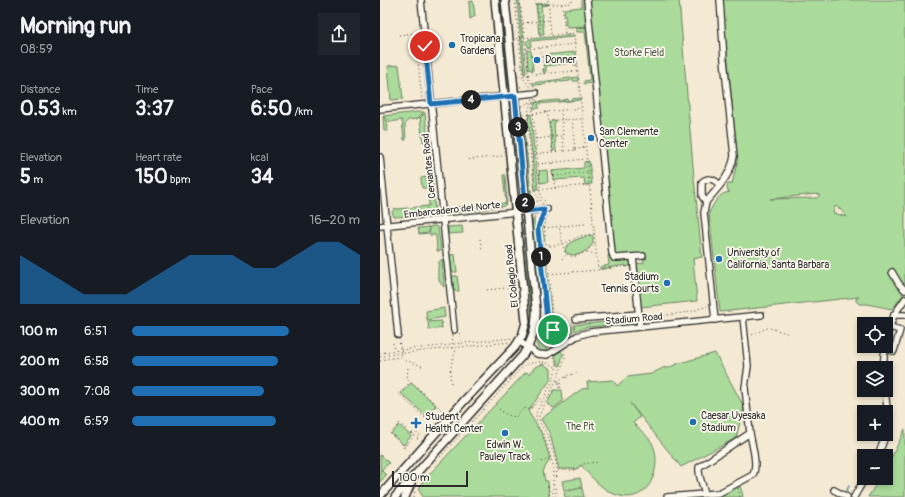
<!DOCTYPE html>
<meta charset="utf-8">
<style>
body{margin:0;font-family:Pangolin,sans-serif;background:#20242c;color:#f1f3f6;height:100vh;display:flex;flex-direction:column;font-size:15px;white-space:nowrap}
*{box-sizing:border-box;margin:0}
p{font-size:13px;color:#9ea1a6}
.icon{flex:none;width:22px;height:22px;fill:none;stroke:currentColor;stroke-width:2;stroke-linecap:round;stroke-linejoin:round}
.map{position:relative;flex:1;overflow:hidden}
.sheet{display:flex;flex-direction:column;background:#171b24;width:380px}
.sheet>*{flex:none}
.tools{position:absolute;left:477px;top:317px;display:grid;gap:8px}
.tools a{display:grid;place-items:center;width:36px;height:36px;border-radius:0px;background:#171b24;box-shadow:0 2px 6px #0003;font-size:20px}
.scale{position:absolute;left:12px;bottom:10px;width:76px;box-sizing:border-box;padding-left:4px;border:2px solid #2b2b2b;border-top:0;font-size:11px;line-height:14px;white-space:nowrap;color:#2b2b2b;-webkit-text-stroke:3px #fbf7ec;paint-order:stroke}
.pin{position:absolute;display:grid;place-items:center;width:34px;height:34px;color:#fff;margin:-17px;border:2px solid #fff;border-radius:50%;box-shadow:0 1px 4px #0007}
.km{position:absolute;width:20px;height:20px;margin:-10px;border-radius:50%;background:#222;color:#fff;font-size:11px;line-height:20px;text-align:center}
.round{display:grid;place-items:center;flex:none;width:42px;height:42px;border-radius:0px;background:#20242c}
.headline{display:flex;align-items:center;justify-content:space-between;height:68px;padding:0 20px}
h1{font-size:22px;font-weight:800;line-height:30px}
.stats{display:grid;grid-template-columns:repeat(3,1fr);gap:6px;height:68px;padding:4px 20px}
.stats div{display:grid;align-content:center}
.stats b{font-size:20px;font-weight:800}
.stats small{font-size:11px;font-weight:400}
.stats p{font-size:11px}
.chart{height:112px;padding:8px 20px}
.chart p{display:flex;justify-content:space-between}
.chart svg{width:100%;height:72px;margin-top:4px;fill:#1f6fb2;opacity:.7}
ul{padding:0 20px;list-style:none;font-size:13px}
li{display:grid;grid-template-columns:64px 48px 1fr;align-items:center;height:30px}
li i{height:10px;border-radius:5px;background:#1f6fb2}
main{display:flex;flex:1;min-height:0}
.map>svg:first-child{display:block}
.green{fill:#aadb9b;stroke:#6a8363;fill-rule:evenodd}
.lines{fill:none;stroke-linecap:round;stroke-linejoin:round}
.stream{stroke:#609195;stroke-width:1.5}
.minor-casing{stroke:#2b2b2b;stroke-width:8}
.major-casing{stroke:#2b2b2b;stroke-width:10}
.path{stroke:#2b2b2b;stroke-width:1;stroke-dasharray:1 3;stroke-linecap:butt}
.minor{stroke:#fbf7ec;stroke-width:5.5}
.major{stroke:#fbf7ec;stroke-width:7}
.route-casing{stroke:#fff;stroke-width:8}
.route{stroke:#1f6fb2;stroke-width:5}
.poi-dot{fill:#1f6fb2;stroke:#fbf7ec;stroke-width:1.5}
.labels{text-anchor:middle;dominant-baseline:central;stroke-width:3.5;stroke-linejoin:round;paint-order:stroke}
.poi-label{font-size:10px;fill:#2b2b2b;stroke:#fbf7ec;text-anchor:start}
.park-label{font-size:10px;fill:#4b5747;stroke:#fbf7ec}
.street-label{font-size:10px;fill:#2b2b2b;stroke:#fbf7ec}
</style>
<main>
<section class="sheet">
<div class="headline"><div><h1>Morning run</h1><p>08:59</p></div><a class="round"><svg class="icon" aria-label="share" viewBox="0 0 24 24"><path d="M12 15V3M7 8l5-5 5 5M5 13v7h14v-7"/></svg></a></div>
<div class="stats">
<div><p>Distance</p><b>0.53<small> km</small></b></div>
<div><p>Time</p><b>3:37</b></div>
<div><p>Pace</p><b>6:50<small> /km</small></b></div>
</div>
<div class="stats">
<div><p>Elevation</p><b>5<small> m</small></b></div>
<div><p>Heart rate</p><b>150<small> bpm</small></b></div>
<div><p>kcal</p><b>34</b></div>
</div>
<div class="chart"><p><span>Elevation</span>16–20 m</p>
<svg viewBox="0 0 160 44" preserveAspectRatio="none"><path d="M0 44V14L10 22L20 30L30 38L40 38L50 38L60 30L70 22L80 14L90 14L100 14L110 22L120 22L130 14L140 6L150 6L160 14V44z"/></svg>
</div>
<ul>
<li><b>100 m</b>6:51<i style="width:69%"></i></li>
<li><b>200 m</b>6:58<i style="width:64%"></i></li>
<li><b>300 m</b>7:08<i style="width:58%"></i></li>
<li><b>400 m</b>6:59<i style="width:63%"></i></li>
</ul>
</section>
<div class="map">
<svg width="525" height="497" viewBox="0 0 525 497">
<rect width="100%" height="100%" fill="#f4e9d3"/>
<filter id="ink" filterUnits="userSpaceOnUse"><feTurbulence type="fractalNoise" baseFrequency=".025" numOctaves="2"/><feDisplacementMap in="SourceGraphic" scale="8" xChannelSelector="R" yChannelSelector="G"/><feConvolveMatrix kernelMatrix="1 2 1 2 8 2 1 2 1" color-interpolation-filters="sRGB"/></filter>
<g filter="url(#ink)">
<g class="green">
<path d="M117 0H120L122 29 126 41 130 82 129 87 125 54 121 35Z"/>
<path d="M137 0H139L142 32H143L144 36H142V41H144V43L143 44 146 73 144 74Z"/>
<path d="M202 0H299L314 178 322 257 313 259 317 301 261 307 256 264 264 263 263 254 248 260 250 262 251 266 246 267V265L220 269V267L229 265 228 255H230L211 64 212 83 204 84V81L209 80 210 79 205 32H197V28L207 27V26L187 27V25L185 24 184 22H186L184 9 202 7Z"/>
<path d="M342 0H525V290L522 293 523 295 512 309 487 304H479L476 301V299L479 297 340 312 329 213C334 203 339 193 350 192L348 191 347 187 348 184H352L357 163V154ZM436 194 440 195 437 198 390 199ZM455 206 459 208 467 217 453 213Z"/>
<path d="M93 1 95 16 90 19 89 2Z"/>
<path d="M168 3V5L161 6 164 34H159L156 4Z"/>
<path d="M193 35V37L151 41V46L149 47V48L146 42 149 40V39Z"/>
<path d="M147 50 151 51 153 71H152L151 69 148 70Z"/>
<path d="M195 52 197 65H194L193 63 166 66V72H163L165 55Z"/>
<path d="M19 65 23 99 11 100 8 66Z"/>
<path d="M198 77V81H193V79L190 80V81L180 82V81H177V82L169 83V82H166V84L154 85 152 83Z"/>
<path d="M200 98V100L158 104 159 108 153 109 156 102 179 100V101H183V100L188 99V101L191 100 192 99Z"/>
<path d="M129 106 135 155 139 170 141 202 137 173 133 157 129 114Z"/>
<path d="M141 109 142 112 152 202 150 201Z"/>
<path d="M38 112H44L37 119 28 120 25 124 26 140H24L22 120 10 122 3 116Z"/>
<path d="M45 113 48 141 43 142 40 118Z"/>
<path d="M151 114 154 149H156V152L152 153 148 120 149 115Z"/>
<path d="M3 117 7 121 8 131H4Z"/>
<path d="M175 120 176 122 174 123 176 150 173 151 169 123Z"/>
<path d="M152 155H155L158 189H155Z"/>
<path d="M209 161 212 184 205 185 204 178 173 180 172 171 204 168V162Z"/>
<path d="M167 170 168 182 160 183 159 171Z"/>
<path d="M123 175H125L127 203 124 206 112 208V205L126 203Z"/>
<path d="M46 177 47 185 53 184 55 213 49 215 14 217 12 212 13 211 15 208 17 209 49 206 48 188H42L41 178Z"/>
<path d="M109 204V209L70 213 68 212 67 208Z"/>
<path d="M163 218H165L163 228H162L165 241 163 242 162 245H161L159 226Z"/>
<path d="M154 219 160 293H159L152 221Z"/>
<path d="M141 220 149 293 152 305 153 324 149 335 148 333C153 320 151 308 149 294 146 272 138 242 141 220Z"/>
<path d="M55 226 58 228 61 251H57L56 235H50L49 227Z"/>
<path d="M82 226 83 233 68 234V227Z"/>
<path d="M49 227V233L39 234 38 228Z"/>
<path d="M209 235 213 236V243C207 252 196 259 185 252L186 247 193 241Z"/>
<path d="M161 247H162L166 253 165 257 171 314 169 316H168Z"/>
<path d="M158 248H159L166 315H165Z"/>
<path d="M75 254 77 272H72L70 255Z"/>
<path d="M62 259 64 287C57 282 57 270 59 262Z"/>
<path d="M72 276H77L79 291H74Z"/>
<path d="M64 308 65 317 47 320 46 311Z"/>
<path d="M249 320H256L257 323 208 327 195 331 194 325Z"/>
<path d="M61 321 62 328 49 330 48 322Z"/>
<path d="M192 326 193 332 179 339 178 336C179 331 187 327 192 326Z"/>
<path d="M157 340H159L161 345 166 348 168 351C160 353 155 347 157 340Z"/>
<path d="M181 351 183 354 180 366 178 365 175 355Z"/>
<path d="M335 353 364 407 356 438 301 467 250 403 260 417 253 423C259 429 267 435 272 443 282 462 273 497 247 497 227 496 213 479 201 465L196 469H179L170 434 161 419 202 389 208 388 207 382 233 380 237 386 247 377 271 374 285 367 286 369 297 364Z"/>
<path d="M163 364 171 369V379L148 411 163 436 170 459 163 471 165 481H168L169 497H43L39 490 42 482 146 372 149 374 155 367Z"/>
<path d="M31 383 56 405 46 416 21 393Z"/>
<path d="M174 390H182L183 401 174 408 167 404Z"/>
<path d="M19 425 31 436 24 445 11 434Z"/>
<path d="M525 429V497H488L500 478H506V469Z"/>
<path d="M0 455 9 463 1 470 6 475 0 482Z"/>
<path d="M200 478 202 487 184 490 182 481Z"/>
<path d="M359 484 362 492 363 497H307L338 494Z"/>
<path d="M202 488 204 497H185L184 492Z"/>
</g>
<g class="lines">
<path class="stream" d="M466 492 469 486"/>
<defs>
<g id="minor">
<path d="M41 0 74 330"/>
<path d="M207 0 232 253 234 258H237L263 256"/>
<path d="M0 109 156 93"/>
<path d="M0 157 18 335"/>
<path d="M326 202 322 196V182C329 176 335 180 340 185"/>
<path d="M0 226 167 209"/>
<path d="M253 257 260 327"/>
<path d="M512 272 519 284 525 290"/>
<path d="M514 315H525"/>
<path d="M196 319 259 314"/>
<path d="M335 320 324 213 326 202C338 188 351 175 354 156L344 60 340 0"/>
<path d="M506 339 514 315 525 299"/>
<path d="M139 341 157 354 167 355 197 336 210 332 381 315"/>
<path d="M504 349 514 351 520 330 510 327"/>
<path d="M503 368 505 346"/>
<path d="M505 390 508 417 506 433"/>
<path d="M498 456 506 434"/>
<path d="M454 490 467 497"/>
<path d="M325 494 339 493 373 475C378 463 372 446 370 433"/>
<path d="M287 497 325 494C323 484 318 477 319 467L370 433 365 388 368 366 363 317"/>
<path d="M474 497 485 478"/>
</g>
<g id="major">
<path d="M0 496 83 402 135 347 142 336 146 322 115 0"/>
<path d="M15 497 143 355C153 340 157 325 156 308L125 0"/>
<path d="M25 497 31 483"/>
</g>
</defs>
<use href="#minor" class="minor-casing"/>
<use href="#major" class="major-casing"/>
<g class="path">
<path d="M135 0 143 78 151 88"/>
<path d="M140 0 148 71 147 72 149 80 155 88"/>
<path d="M155 0 160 21V36"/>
<path d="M168 0 171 35"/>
<path d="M182 4 185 33"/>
<path d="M157 5 192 3V0"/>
<path d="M143 23 169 20"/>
<path d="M184 29 205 27"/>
<path d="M19 35 35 33 42 99"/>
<path d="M140 38 194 33 218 270 249 266"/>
<path d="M136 39 138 38"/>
<path d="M160 48 163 60"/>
<path d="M146 49 195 44"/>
<circle cx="183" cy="59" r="3"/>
<circle cx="170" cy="60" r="3"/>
<path d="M188 58 196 57"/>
<path d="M173 60 180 59"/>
<path d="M164 74 163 61 166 60"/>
<path d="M144 75 198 71"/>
<path d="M139 76H141"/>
<path d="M140 87 148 86"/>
<path d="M153 99 149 109 147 122 155 193 163 204"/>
<path d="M156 99 152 108 153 113 161 197 165 201 166 204"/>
<path d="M153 102 165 101"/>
<path d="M142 106 150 102"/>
<path d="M167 112 169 121 177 120 202 119"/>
<path d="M149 114 201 108"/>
<path d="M143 115H147"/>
<path d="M39 118 45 112"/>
<path d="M156 139 182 136"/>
<path d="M195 150 205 147"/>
<path d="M185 151 195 150 192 121"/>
<path d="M172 152 184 151 181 111"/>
<path d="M152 154 172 152V137L169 121"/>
<path d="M147 155 149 154"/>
<path d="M85 160 123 156"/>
<path d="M172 163 175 189"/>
<path d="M158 164 206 159"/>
<path d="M174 176 208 172"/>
<path d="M155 190 209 185"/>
<path d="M151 191H153"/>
<path d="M153 202 159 201"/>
<path d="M46 209H50L55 214"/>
<path d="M164 214 159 222 158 229 167 321V331L165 336 167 339 170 341 175 339 176 337"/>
<path d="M154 218H161"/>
<path d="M164 228 213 223"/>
<path d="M214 234 200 236 183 244C186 266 206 254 215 243"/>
<path d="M100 239 102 250"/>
<path d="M166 244 164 224 167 215"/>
<path d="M161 246 166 244 170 245"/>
<path d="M163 246 166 248 170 246 183 244 179 227"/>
<path d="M166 248 172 313 169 317 174 323V328"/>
<path d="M207 252 215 254"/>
<path d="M182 259 186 255"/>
<path d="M169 274 217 270"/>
<path d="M107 290 134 287"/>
<path d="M164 317H166"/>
<path d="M264 318 310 312 327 306"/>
<path d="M168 322 171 329 176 332 178 341"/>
<path d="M79 334 80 333 81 343"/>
<path d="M176 335C180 329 186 325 193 324"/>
<path d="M372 335 387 328H390L410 334"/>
<path d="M19 339 21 356"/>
<path d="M157 339H166"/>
<path d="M169 339 173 331"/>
<path d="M13 343 14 351"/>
<path d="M74 344 133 338"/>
<path d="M72 348 73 335"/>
<path d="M168 348 167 346 168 342"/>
<path d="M21 350 71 345"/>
<path d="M0 353 19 350"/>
<path d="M0 357 14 354 130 342"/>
<path d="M0 361 5 359 21 357 23 360 34 363 44 367"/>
<path d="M28 368 27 378 64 412"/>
<path d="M186 377 187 381"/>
<path d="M31 381 19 394 45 418 57 405"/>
<path d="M177 381 189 375 199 373"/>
<path d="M178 382 180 381 181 390"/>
<path d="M71 383C69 370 72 359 77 348"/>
<path d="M179 383V389"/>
<path d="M119 409 127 415 136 417 144 408 150 410 161 398 162 399"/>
<path d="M19 423 39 440"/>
<path d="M10 433 29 451"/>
<path d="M32 434 35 431"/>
<path d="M23 448 37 433 40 435 37 438 39 440"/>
<path d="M60 457 144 365C156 361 166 360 177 368"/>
<path d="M158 460 164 462 170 457"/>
<path d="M178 470H196L203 464 219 462"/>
<path d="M168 486 170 497"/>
<path d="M358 488 360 497"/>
<path d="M34 497 35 491"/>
<path d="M173 497V465L164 435 157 425 156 413 173 380 177 365 174 357"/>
<path d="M176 497 177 466 168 436 160 423 159 416 176 381 185 358 184 350"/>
</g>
<use href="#minor" class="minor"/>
<use href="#major" class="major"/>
</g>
</g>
<g class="lines" filter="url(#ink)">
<defs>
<path id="route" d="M45 46 51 104 135 96 146 211 164 209C164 216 159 221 158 229L167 321 171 329 173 330"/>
</defs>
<use href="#route" class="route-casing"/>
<use href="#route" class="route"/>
</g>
<g class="poi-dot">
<circle cx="72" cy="45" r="4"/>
<circle cx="157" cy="60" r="4"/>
<circle cx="211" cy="138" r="4"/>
<circle cx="339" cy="259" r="4"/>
<circle cx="287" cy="283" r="4"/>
<circle cx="313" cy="422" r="4"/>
<path d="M34 417h4v4h4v4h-4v4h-4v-4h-4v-4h4z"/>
<circle cx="125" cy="433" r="4"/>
</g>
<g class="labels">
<g class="poi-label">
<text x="80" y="39">Tropicana<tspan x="80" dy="12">Gardens</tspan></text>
<text x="165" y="60">Donner</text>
<text x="219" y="132">San Clemente<tspan x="219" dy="12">Center</tspan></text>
<text x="347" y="253">University of<tspan x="347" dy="12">California, Santa Barbara</tspan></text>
<text x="279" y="277" text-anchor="end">Stadium<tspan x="279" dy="12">Tennis Courts</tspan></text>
<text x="321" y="416">Caesar Uyesaka<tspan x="321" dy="12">Stadium</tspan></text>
<text x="45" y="417">Student<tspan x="45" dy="12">Health Center</tspan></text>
<text x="125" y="445" text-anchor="middle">Edwin W.<tspan x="125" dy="12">Pauley Track</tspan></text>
</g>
<g class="park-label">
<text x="259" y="53">Storke Field</text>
<text x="200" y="427">The Pit</text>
</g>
<g class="street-label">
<text transform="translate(49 166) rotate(-96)">Cervantes Road</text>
<text transform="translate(72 210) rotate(-6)">Embarcadero del Norte</text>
<text transform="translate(132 276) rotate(-96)">El Colegio Road</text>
<text transform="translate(254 319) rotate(-5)">Stadium Road</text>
</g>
</g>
</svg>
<div class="tools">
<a><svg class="icon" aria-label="locate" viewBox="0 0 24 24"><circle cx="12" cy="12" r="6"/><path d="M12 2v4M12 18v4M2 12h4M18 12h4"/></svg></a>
<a><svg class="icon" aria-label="layers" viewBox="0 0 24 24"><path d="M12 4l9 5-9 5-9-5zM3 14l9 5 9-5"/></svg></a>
<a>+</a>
<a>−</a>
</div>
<div class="scale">100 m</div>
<div class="pin" style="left:173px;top:330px;background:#1e9e55"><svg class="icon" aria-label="arrive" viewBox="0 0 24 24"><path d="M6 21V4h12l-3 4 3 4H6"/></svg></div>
<div class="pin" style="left:45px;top:46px;background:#d93025"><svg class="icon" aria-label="check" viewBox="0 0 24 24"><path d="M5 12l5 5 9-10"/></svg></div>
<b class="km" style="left:161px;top:257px">1</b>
<b class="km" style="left:145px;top:203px">2</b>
<b class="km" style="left:138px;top:127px">3</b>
<b class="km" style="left:91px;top:100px">4</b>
</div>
</main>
